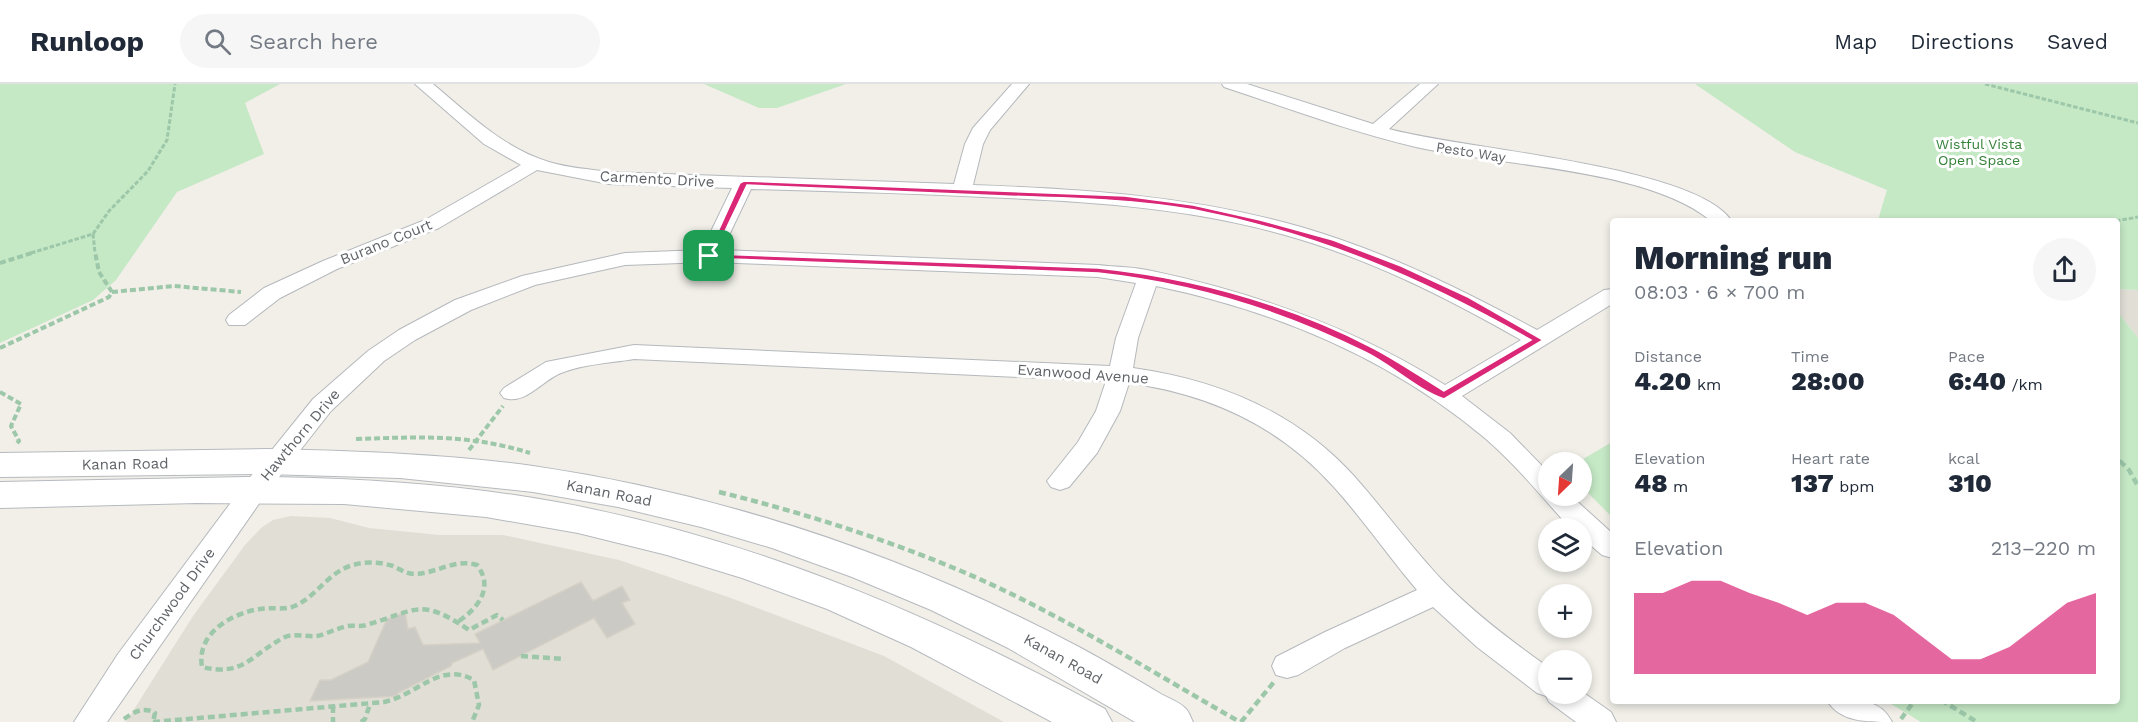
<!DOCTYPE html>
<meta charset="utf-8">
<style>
body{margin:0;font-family:"Work Sans",sans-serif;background:#f6f6f7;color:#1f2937;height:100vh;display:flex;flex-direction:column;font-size:22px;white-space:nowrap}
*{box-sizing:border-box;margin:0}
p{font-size:20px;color:#747a83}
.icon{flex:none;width:33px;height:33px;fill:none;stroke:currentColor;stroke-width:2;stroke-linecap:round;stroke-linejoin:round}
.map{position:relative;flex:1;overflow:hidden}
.drawer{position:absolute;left:1610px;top:134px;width:510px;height:486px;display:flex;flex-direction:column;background:#fff;border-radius:6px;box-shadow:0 3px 9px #0003}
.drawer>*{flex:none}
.needle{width:39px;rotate:205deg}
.controls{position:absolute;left:1538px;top:368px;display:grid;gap:12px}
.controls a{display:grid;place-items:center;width:54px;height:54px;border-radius:50%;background:#fff;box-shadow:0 3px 9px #0003;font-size:30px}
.pin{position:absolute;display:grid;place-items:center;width:51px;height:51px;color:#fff;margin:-26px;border-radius:12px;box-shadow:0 3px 9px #0006}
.round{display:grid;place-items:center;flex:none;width:63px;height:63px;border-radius:32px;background:#f6f6f7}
.summary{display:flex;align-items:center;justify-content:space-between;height:102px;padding:0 24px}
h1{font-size:33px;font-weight:800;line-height:45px}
.metrics{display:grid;grid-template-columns:repeat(3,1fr);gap:9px;height:102px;padding:6px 24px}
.metrics div{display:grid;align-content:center}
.metrics b{font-size:26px;font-weight:800}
.metrics small{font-size:16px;font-weight:400}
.metrics p{font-size:16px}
.chart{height:168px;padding:12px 24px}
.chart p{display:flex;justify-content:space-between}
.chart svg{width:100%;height:108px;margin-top:6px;fill:#db2777;opacity:.7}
header{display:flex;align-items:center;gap:36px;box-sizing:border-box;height:84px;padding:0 30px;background:#fff;border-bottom:2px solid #e0e1e3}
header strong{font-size:28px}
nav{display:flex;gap:33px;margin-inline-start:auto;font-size:21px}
.search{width:420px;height:54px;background:#f6f6f7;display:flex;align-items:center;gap:15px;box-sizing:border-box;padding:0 21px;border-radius:33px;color:#747a83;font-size:22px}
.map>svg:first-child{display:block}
.education{fill:#e1ded6}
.green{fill:#c5e8c5}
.building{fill:#cccac5;stroke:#d6d1c6;stroke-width:1.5}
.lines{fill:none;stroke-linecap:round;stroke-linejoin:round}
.minor-casing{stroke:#b5b8bc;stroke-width:2}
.secondary-casing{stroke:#b6babf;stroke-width:2}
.path-far2{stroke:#9cc7a9;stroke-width:3;stroke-dasharray:4.5 2;stroke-linecap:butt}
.path-far1{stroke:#9cc7a9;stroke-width:4;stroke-dasharray:6 3;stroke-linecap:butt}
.path{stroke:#9cc7a9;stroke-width:4.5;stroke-dasharray:7 4;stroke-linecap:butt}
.minor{fill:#fff;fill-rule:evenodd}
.secondary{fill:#fff;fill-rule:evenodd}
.route{fill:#db2777;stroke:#fff;stroke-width:1.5;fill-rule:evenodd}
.labels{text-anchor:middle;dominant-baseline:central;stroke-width:6;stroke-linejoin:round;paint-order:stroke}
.far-park-label{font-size:14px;fill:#348238;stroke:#fff}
.far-street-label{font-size:14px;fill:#5f6368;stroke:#fff}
.street-label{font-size:15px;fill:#5f6368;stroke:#fff}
</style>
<header>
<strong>Runloop</strong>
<div class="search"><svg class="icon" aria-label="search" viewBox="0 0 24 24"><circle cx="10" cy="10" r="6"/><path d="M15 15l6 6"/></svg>Search here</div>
<nav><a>Map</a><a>Directions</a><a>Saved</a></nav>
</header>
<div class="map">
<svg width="2138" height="638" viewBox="0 0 2138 638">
<rect width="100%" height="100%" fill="#f1efe8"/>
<g class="education">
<path d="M2116 205 2138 206V254L2117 227Z"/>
<path d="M291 432 330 434 369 444 440 451H503L619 476 728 513 884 572 1004 638H126L193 532 245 461 261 444 273 436Z"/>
</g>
<g class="green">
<path d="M0 0H280L245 19 264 70 177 108 116 196 93 216 0 259Z"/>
<path d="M704 0H846L777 24H759Z"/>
<path d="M1695 0H2138V206L2117 205 2116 136H1878L1887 106 1795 68Z"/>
<path d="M2117 227 2138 254V638H1921L1886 617 2116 616Z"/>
<path d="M1612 358V433L1581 402V378H1578Z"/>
</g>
<path class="building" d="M581 498 593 517 622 502 630 516 622 519 635 540 607 554 594 534 493 586 483 565 452 579 451 582 398 609V612L310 617 320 596H331L368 578 387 535 405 528 408 545 415 543 423 561 480 559 475 550Z"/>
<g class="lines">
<defs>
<g id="minor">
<path d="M415 0H433C469 30 503 64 549 78 568 84 589 85 609 88L954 100 965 60 973 44 1012 0H1029L990 46 983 60 973 101C1083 105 1194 112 1301 143 1384 167 1461 205 1537 246L1604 206 1612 205V220L1462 312 1510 349 1548 388V411H1570L1612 449V474L1602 471 1581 453V444H1570C1543 414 1517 382 1486 355 1391 275 1277 227 1156 202L1138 254 1133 284C1218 296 1295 327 1354 392 1384 426 1411 463 1442 496 1474 529 1511 557 1548 583V609L1581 607 1611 628 1616 638H1576L1549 618 1546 612 1537 609 1477 563 1433 523 1345 564 1298 591 1287 594 1276 591 1272 582 1276 573 1325 548 1417 506C1388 472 1363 435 1333 402 1278 341 1209 310 1129 299L1120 327 1097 369 1069 403 1060 406 1051 403 1047 397 1078 358 1096 327 1106 297 634 275C611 279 583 280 561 289 541 297 526 321 504 314L500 309 504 304 546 278 634 261 1110 282 1116 254 1136 199 1098 193 709 178 625 181 535 201 471 226 415 256 384 277 331 327 265 411 107 638H74L118 570 247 397 313 315 368 267 399 246 455 216 522 192 625 169 702 166 732 104 609 100 537 86 439 144 337 185 280 214 245 241H229L226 236 229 231 264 204 323 177 425 136 521 81 484 60ZM751 105C828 107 905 109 983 113 1084 117 1187 123 1285 151 1368 174 1446 213 1521 256L1445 301C1355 244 1256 209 1152 187 1136 183 1115 183 1098 181L722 166Z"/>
<path d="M1222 0H1247L1373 40 1420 0H1438L1389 45C1460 65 1693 81 1731 136H1710C1645 84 1499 82 1416 63 1351 48 1288 24 1224 3Z"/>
<path d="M1827 616C1852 616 1879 612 1892 638 1867 638 1839 638 1827 616Z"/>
</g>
<g id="secondary">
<path d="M267 365C356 367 445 370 533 382 724 410 909 473 1079 563 1107 578 1134 594 1161 610 1168 614 1180 618 1186 625 1189 628 1191 634 1193 638H1135L1008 564 931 526 852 493 772 464 701 443 618 423 533 408 400 394 267 390 0 393V369Z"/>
<path d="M246 393C326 393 405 397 485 407 706 435 911 519 1105 625L1112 638H1052L911 563 827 525 742 494 667 471 578 449 486 433 344 420 196 419 0 424V398Z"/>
</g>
</defs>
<use href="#minor" class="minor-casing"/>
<use href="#secondary" class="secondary-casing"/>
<g class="path-far2">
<path d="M1985 0 2138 39"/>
<path d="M2116 137 2138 133"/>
<path d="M93 150 95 169"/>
<path d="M31 169 93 150 109 127 148 87 167 56 175 0"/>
</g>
<g class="path-far1">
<path d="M0 179 35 168"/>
<path d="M112 208 174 202 241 208"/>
<path d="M0 264 109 213 112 208 99 188 95 168"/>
<path d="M0 308 21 320 11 342 19 357 17 359"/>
<path d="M356 355C419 353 469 350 530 369"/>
<path d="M469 366 503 322"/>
<path d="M2116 374 2121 379"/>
</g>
<g class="path">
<path d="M2120 377 2129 386 2138 402"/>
<path d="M719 408C796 427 870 450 944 480 1047 521 1143 583 1240 638"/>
<path d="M459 537C479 523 494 503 477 481 454 474 436 490 414 490 406 490 400 485 393 482 377 477 358 477 343 485 324 495 312 516 292 523 282 526 270 523 260 525 231 529 196 550 202 583 245 593 251 570 285 553 294 549 307 553 317 552 327 550 337 544 348 542 354 541 360 543 366 541 416 527 419 512 469 546L497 531 503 536"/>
<path d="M521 572 565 575"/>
<path d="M1941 616 1977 638"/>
<path d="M333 622V638"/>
<path d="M124 635C134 628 143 622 155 629L153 638"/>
<path d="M1901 635 1915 616"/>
<path d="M153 638 384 618C418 611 439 577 474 596L479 621 472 638"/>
<path d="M361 638 365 635 370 620"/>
<path d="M1241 638 1274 598"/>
</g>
<use href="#minor" class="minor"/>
<use href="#secondary" class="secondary"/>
</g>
<path class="route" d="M744 97 1125 112 1193 121 1260 136 1333 156 1401 182 1468 213 1543 256 1444 315C1416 305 1392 281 1365 268 1280 226 1192 199 1098 189L706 174 740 99ZM747 101C833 105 919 108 1005 112 1069 114 1132 115 1195 126 1319 150 1422 194 1531 256L1444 307C1421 293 1398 277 1373 264 1288 220 1194 194 1098 184L714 170Z"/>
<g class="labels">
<g class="far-park-label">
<text x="1979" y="60">Wistful Vista<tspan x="1979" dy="16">Open Space</tspan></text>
</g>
<g class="far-street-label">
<text transform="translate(1471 68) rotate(9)">Pesto Way</text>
</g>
<g class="street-label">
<text transform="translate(657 95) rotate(3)">Carmento Drive</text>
<text transform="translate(386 158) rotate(-22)">Burano Court</text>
<text transform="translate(1083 290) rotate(4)">Evanwood Avenue</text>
<text transform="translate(300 351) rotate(-50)">Hawthorn Drive</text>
<text transform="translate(125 380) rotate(-1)">Kanan Road</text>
<text transform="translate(609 409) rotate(11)">Kanan Road</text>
<text transform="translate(172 520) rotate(-54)">Churchwood Drive</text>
<text transform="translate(1063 575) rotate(29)">Kanan Road</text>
</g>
</g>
</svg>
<div class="controls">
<a><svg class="needle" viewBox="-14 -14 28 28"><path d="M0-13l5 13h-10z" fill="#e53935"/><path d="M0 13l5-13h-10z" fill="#747a83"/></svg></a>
<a><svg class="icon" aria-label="layers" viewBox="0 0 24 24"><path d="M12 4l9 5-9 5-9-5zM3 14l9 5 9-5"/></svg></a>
<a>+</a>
<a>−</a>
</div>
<div class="pin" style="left:709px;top:172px;background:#1e9e55"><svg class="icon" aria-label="arrive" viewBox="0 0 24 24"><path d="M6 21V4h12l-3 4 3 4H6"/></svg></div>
<section class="drawer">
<div class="summary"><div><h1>Morning run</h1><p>08:03 · 6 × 700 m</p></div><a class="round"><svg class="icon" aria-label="share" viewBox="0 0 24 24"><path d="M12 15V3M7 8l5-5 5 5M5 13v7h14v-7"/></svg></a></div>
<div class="metrics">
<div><p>Distance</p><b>4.20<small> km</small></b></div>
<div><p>Time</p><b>28:00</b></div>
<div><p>Pace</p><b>6:40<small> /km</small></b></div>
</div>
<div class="metrics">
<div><p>Elevation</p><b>48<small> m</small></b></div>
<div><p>Heart rate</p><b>137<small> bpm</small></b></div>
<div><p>kcal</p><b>310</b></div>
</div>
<div class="chart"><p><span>Elevation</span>213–220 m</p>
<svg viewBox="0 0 160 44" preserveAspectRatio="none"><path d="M0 44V11L10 11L20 6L30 6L40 11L50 15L60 20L70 15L80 15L90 20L100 29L110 38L120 38L130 33L140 24L150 15L160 11V44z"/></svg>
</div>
</section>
</div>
